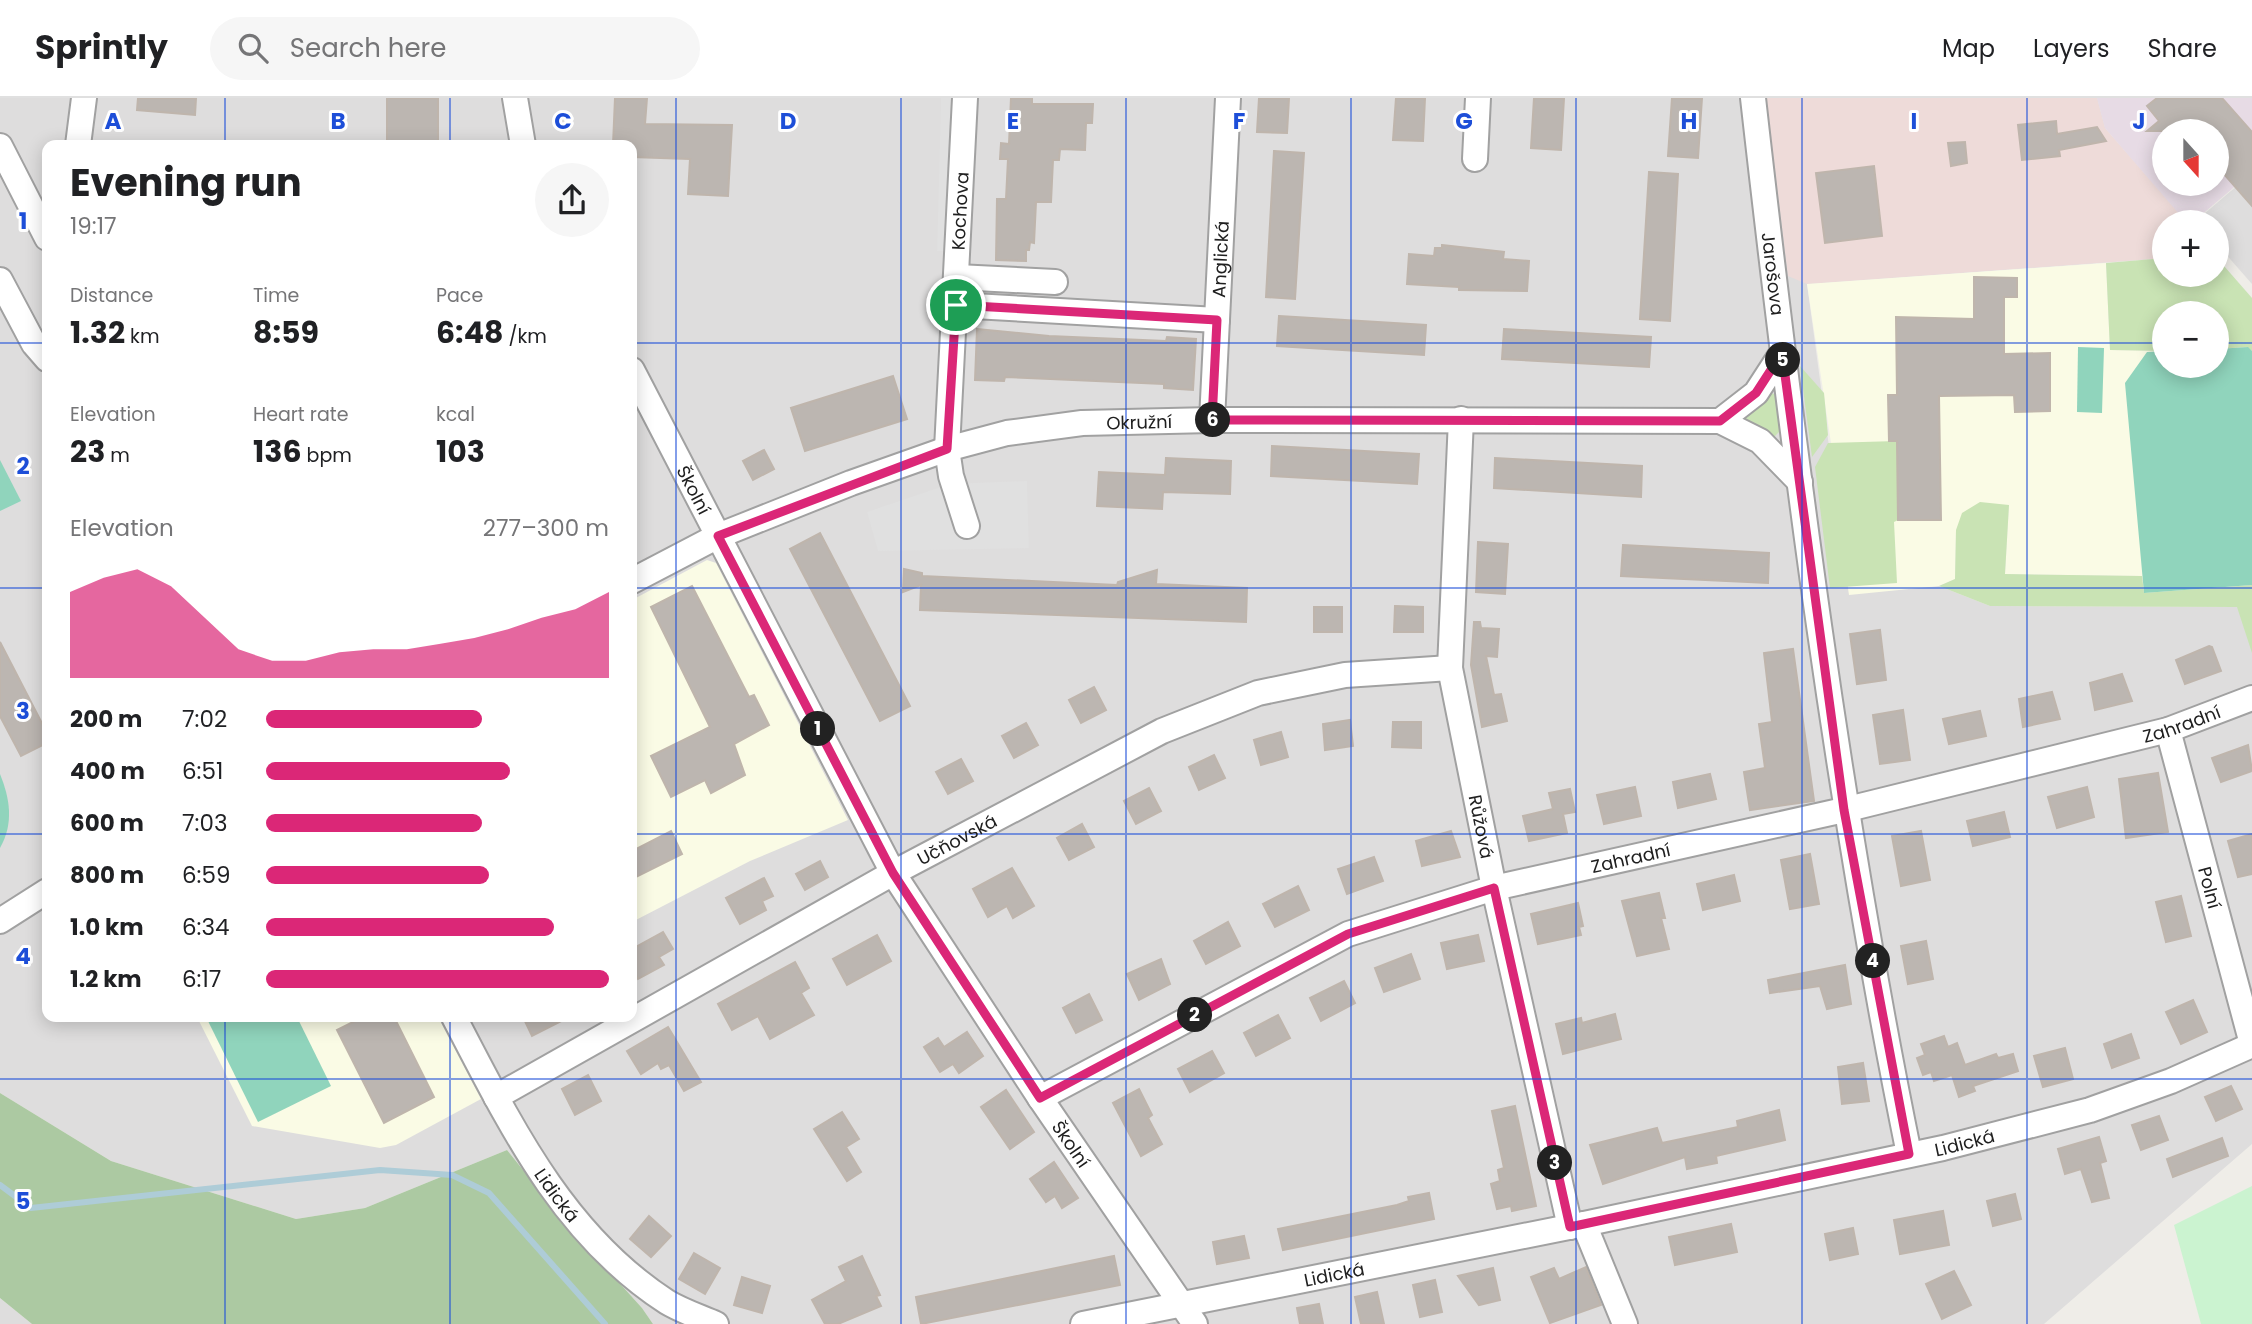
<!DOCTYPE html>
<meta charset="utf-8">
<style>
body{margin:0;font-family:Poppins,sans-serif;background:#f6f6f6;color:#202124;height:100vh;display:flex;flex-direction:column;font-size:26px;white-space:nowrap}
*{box-sizing:border-box;margin:0}
p{font-size:23px;color:#757577}
.icon{flex:none;width:38px;height:38px;fill:none;stroke:currentColor;stroke-width:2;stroke-linecap:round;stroke-linejoin:round}
.map{position:relative;flex:1;overflow:hidden}
.details{position:absolute;left:42px;top:42px;width:595px;height:882px;display:flex;flex-direction:column;background:#fff;border-radius:14px;box-shadow:0 4px 18px #0003}
.details>*{flex:none}
.needle{width:46px;rotate:159deg}
.tools{position:absolute;left:2152px;top:21px;display:grid;gap:14px}
.tools a{display:grid;place-items:center;width:77px;height:77px;border-radius:50%;background:#fff;box-shadow:0 4px 18px #0003;font-size:35px}
.pin{position:absolute;display:grid;place-items:center;width:60px;height:60px;color:#fff;margin:-30px;border:4px solid #fff;border-radius:50%;box-shadow:0 2px 7px #0007}
.km{position:absolute;width:35px;height:35px;margin:-18px;border-radius:50%;background:#222;color:#fff;font-size:19px;line-height:35px;text-align:center}
.round{display:grid;place-items:center;flex:none;width:74px;height:74px;border-radius:37px;background:#f6f6f6}
.overview{display:flex;align-items:center;justify-content:space-between;height:119px;padding:0 28px}
h1{font-size:38px;font-weight:700;line-height:52px}
.metrics{display:grid;grid-template-columns:repeat(3,1fr);gap:10px;height:119px;padding:7px 28px}
.metrics div{display:grid;align-content:center}
.metrics b{font-size:30px;font-weight:700}
.metrics small{font-size:19px;font-weight:400}
.metrics p{font-size:19px}
.chart{height:196px;padding:14px 28px}
.chart p{display:flex;justify-content:space-between}
.chart svg{width:100%;height:126px;margin-top:7px;fill:#db2777;opacity:.7}
ul{padding:0 28px;list-style:none;font-size:23px}
li{display:grid;grid-template-columns:112px 84px 1fr;align-items:center;height:52px}
li i{height:18px;border-radius:9px;background:#db2777}
header{display:flex;align-items:center;gap:42px;box-sizing:border-box;height:98px;padding:0 35px;background:#fff;border-bottom:2px solid #e0e0e0}
header strong{font-size:33px}
nav{display:flex;gap:38px;margin-inline-start:auto;font-size:24px}
.search{width:490px;height:63px;background:#f6f6f6;display:flex;align-items:center;gap:18px;box-sizing:border-box;padding:0 24px;border-radius:38px;color:#757577;font-size:26px}
.map>svg:first-child{display:block}
.residential{fill:#dedddd;fill-rule:evenodd}
.commercial{fill:#eedbd9}
.industrial{fill:#e7dbe5;fill-rule:evenodd}
.education{fill:#fafbe5}
.grass{fill:#c9e3b4}
.forest{fill:#acc9a2}
.park{fill:#cbf3d0}
.pitch{fill:#90d4bc}
.parking{fill:#e0e0e0}
.lines{fill:none;stroke-linecap:round;stroke-linejoin:round}
.stream{stroke:#aeccd7;stroke-width:6}
.building{fill:#bcb6b1;stroke:#bfb5ac;stroke-width:2}
.minor-casing{stroke:#a1a1a1;stroke-width:28}
.minor{stroke:#fff;stroke-width:24}
.route-casing{stroke:#fff;stroke-width:14}
.route{stroke:#db2777;stroke-width:9}
.grid{fill:none;stroke:#1d4ed8;stroke-width:2;stroke-opacity:0.55}
.labels{text-anchor:middle;dominant-baseline:central;stroke-width:6;stroke-linejoin:round;paint-order:stroke}
.street-label{font-size:18px;fill:#202020;stroke:#fff}
.grid-label{font-size:23px;text-anchor:middle;font-weight:bold;fill:#1d4ed8;stroke:#fff;stroke-width:6;stroke-linejoin:round;paint-order:stroke}
</style>
<header>
<strong>Sprintly</strong>
<div class="search"><svg class="icon" aria-label="search" viewBox="0 0 24 24"><circle cx="10" cy="10" r="6"/><path d="M15 15l6 6"/></svg>Search here</div>
<nav><a>Map</a><a>Layers</a><a>Share</a></nav>
</header>
<div class="map">
<svg width="2252" height="1226" viewBox="0 0 2252 1226">
<rect width="100%" height="100%" fill="#efede8"/>
<g class="residential">
<path d="M0 0H2097L2105 30 2165 124V160L1807 186 1849 496 1939 488 1990 508 2238 509 2252 552V1046L2044 1226H653L642 1210 568 1128 507 1052 365 1110 296 1121 111 1063 0 995ZM47 47H632V919H47Z"/>
<path d="M2252 75V186L2217 146V124L2197 122Z"/>
<path d="M0 1200 32 1226H0Z"/>
</g>
<path class="commercial" d="M1766 0H2097L2105 30 2187 124H2165V160L1807 186 1788 178Z"/>
<path class="industrial" d="M2097 0H2252V74L2193 124H2186L2105 30ZM2165 33H2217V86H2165Z"/>
<g class="education">
<path d="M2106 165 2110 252 2165 253V268H2217V251L2252 253V487L2144 495 2142 478 2005 476 2009 407 1956 432 1955 481 1939 488 1849 497 1831 345 1807 186Z"/>
<path d="M707 462 716 465 848 722 750 763 632 824V502Z"/>
<path d="M197 919H438L481 1001 396 1047 380 1050 252 1028Z"/>
</g>
<g class="grass">
<path d="M2165 160V177H2217V160L2252 200V253L2247 249 2217 251V215H2165V253L2110 252 2106 165Z"/>
<path d="M1800 268 1824 295 1828 337 1812 359Z"/>
<path d="M1768 294 1777 297 1784 329 1774 339 1768 338 1744 320V313Z"/>
<path d="M1897 343 1898 422 1894 424 1897 485 1830 490 1815 369 1828 345Z"/>
<path d="M1980 404 2009 407 2005 476 2142 478 2144 495 2252 487V555L2237 509 1990 508 1939 488 1955 481 1956 432 1962 415Z"/>
</g>
<path class="forest" d="M0 995 111 1063 296 1121 365 1110 507 1052 568 1128 642 1210 653 1226H32L0 1200Z"/>
<path class="park" d="M2252 1088V1226H2201L2174 1127Z"/>
<g class="pitch">
<path d="M2078 249 2104 250 2102 315 2077 314Z"/>
<path d="M2248 249 2252 253V487L2144 495 2125 285 2147 254 2165 253V268H2217V251Z"/>
<path d="M0 362 21 403 0 413Z"/>
<path d="M0 676C10 701 14 725 0 750Z"/>
<path d="M206 919H297L331 988 258 1024Z"/>
</g>
<g class="parking">
<path d="M941 0H965L959 153H937Z"/>
<path d="M1027 383 1029 450 878 453 867 414 950 386Z"/>
</g>
<g class="lines">
<path class="stream" d="M0 1087 31 1110 380 1072 452 1077 489 1095 605 1226"/>
</g>
<g class="building">
<path d="M138 0H196L195 17 137 12Z"/>
<rect x="387" y="0" width="51" height="47"/>
<path d="M615 0H647L645 26 732 27 728 98 688 96 690 61 632 59V47H613Z"/>
<path d="M1011 0H1032V6H1093L1092 25H1086L1085 52 1060 51 1059 62H1053L1051 104H1036L1034 145 1030 144 1029 152H1026V163L996 162 997 101H1006L1008 61H1000L1001 45 1009 46Z"/>
<path d="M1259 0H1289L1287 35 1257 34Z"/>
<path d="M1396 0H1425L1423 43 1393 42Z"/>
<path d="M1534 0H1564L1561 52 1531 50Z"/>
<path d="M1672 0H1702L1698 60 1668 58Z"/>
<path d="M2157 0H2222L2252 34V108L2217 68V33H2147L2159 23 2147 8Z"/>
<path d="M2056 23 2057 36 2097 29 2106 43 2059 52 2060 58 2022 62 2018 27Z"/>
<path d="M1965 44 1967 65 1951 68 1948 45Z"/>
<path d="M1274 53 1304 55 1295 201 1266 199Z"/>
<path d="M1874 68 1882 138 1825 145 1816 75Z"/>
<path d="M1649 74 1678 76 1670 223 1640 221Z"/>
<path d="M1442 147 1504 154 1503 161 1529 163 1527 193 1459 192V189L1407 186 1409 156 1434 158 1435 150H1442Z"/>
<path d="M1974 179 2017 180V199H2004V256L2050 255V313L2015 314 2014 297 1939 298 1941 422H1898L1897 343H1889L1888 297H1897L1896 219 1974 221Z"/>
<path d="M1279 218 1426 227 1424 257 1277 248Z"/>
<path d="M977 231 1049 238 1166 243 1167 239 1196 241 1193 292 1164 290V286L1005 279 1004 283 975 282Z"/>
<path d="M1504 231 1651 239 1649 269 1502 261Z"/>
<path d="M893 278 907 321 805 353 791 310Z"/>
<path d="M1272 348 1419 356 1417 386 1271 378Z"/>
<path d="M764 352 774 371 753 382 743 363Z"/>
<path d="M1166 360 1231 363 1230 396 1163 394 1162 411 1097 408 1099 374 1165 377Z"/>
<path d="M1495 360 1642 368 1641 399 1494 390Z"/>
<path d="M820 435 910 608 880 623 790 451Z"/>
<path d="M1478 444 1508 446 1505 496 1476 494Z"/>
<path d="M1623 447 1769 455 1768 485 1621 478Z"/>
<path d="M904 471 922 475V478L1117 487 1118 484 1157 472 1156 486 1247 490 1246 524 920 512 921 487 903 494Z"/>
<path d="M692 488 749 599 754 597 769 627 734 646 745 677 711 695 705 682 671 699 651 658 710 629 651 509Z"/>
<path d="M1395 508 1423 509V534H1394Z"/>
<rect x="1314" y="509" width="28" height="25"/>
<path d="M1474 524H1480L1481 530 1499 531 1497 559 1486 558 1494 597 1501 596 1507 623 1482 629 1471 567Z"/>
<path d="M1880 532 1886 582 1857 586 1850 536Z"/>
<path d="M0 544 47 635V645L21 658 0 618Z"/>
<path d="M2209 548 2212 549 2221 573 2185 586 2176 562Z"/>
<path d="M1793 551 1814 703 1750 712 1744 674 1765 670 1759 626 1772 624 1764 555Z"/>
<path d="M2122 576 2132 603 2095 612 2090 585Z"/>
<path d="M1094 589 1106 612 1081 625 1069 602Z"/>
<path d="M2052 594 2060 621 2023 629 2019 601Z"/>
<path d="M1903 612 1910 662 1880 666 1873 617Z"/>
<path d="M1980 613 1986 638 1949 646 1943 621Z"/>
<path d="M1350 622 1353 648 1325 652 1323 626Z"/>
<path d="M1393 624H1421V650L1392 649Z"/>
<path d="M1026 625 1038 647 1014 660 1002 638Z"/>
<path d="M1281 634 1288 659 1261 667 1254 642Z"/>
<path d="M2248 647 2252 673 2221 684 2212 660Z"/>
<path d="M1214 657 1225 680 1199 692 1189 669Z"/>
<path d="M961 661 973 683 948 696 936 674Z"/>
<path d="M2158 675 2168 734 2126 740 2119 681Z"/>
<path d="M1710 676 1716 701 1678 710 1673 684Z"/>
<path d="M1635 689 1641 718 1604 726 1597 697Z"/>
<path d="M2087 689 2094 719 2057 730 2048 699Z"/>
<path d="M1149 690 1161 713 1136 726 1124 703Z"/>
<path d="M1570 691 1575 714 1563 716 1567 735 1529 743 1523 718 1553 711 1549 695Z"/>
<path d="M2004 714 2010 739 1973 748 1967 723Z"/>
<path d="M1082 726 1094 749 1069 762 1057 740Z"/>
<path d="M671 733 682 756 632 781V753Z"/>
<path d="M1451 733 1460 759 1422 768 1416 743Z"/>
<path d="M1921 733 1930 782 1901 788 1892 738Z"/>
<path d="M2252 736V776L2238 779 2228 743Z"/>
<path d="M1810 756 1819 806 1790 811 1781 762Z"/>
<path d="M1374 759 1383 783 1347 796 1338 771Z"/>
<path d="M820 763 828 779 805 792 796 776Z"/>
<path d="M1012 770 1034 808 1013 820 1007 808 988 819 973 791Z"/>
<path d="M1734 777 1740 803 1703 812 1697 786Z"/>
<path d="M764 780 773 798 762 803 766 812 740 826 726 800Z"/>
<path d="M1298 788 1309 812 1275 829 1263 806Z"/>
<path d="M1659 795 1665 820H1661L1669 851 1637 858 1622 803Z"/>
<path d="M2181 798 2191 838 2166 844 2156 804Z"/>
<path d="M1578 805 1583 828 1579 829 1581 837 1538 846 1531 816Z"/>
<path d="M1228 824 1240 848 1206 866 1194 843Z"/>
<path d="M663 834 673 851 659 859 664 867 638 881 632 870V851Z"/>
<path d="M877 837 891 863 847 887 833 861Z"/>
<path d="M1478 837 1484 863 1447 871 1441 845Z"/>
<path d="M1926 843 1933 881 1908 886 1901 848Z"/>
<path d="M1411 856 1420 881 1384 894 1375 870Z"/>
<path d="M1161 861 1170 886 1139 902 1127 876Z"/>
<path d="M795 864 809 890 801 895 814 917 770 941 758 918 732 932 718 906Z"/>
<path d="M1845 867 1851 906 1827 911 1820 888 1770 895 1768 882Z"/>
<path d="M1344 883 1355 905 1321 923 1310 900Z"/>
<path d="M1089 896 1102 922 1076 935 1063 910Z"/>
<path d="M2193 902 2207 934 2181 946 2166 914Z"/>
<path d="M1615 916 1621 941 1563 956 1556 926 1581 920 1582 925Z"/>
<path d="M1278 917 1290 940 1256 958 1244 935Z"/>
<path d="M363 919H394L434 999 384 1025 337 932Z"/>
<path d="M523 919H569L532 938Z"/>
<path d="M668 929 701 984 684 993 669 967 661 971 658 965 641 976 627 953Z"/>
<path d="M967 934 983 958 959 975 953 966 940 974 924 949 938 940 944 949Z"/>
<path d="M2131 936 2139 960 2112 970 2104 946Z"/>
<path d="M1944 938 1948 949 1957 945 1965 967 1996 956 1998 960 2013 956 2018 973 1973 988 1975 993 1959 999 1952 977 1934 983 1931 974 1923 977 1917 960 1925 957 1921 946Z"/>
<path d="M2065 950 2073 981 2043 989 2034 958Z"/>
<path d="M1212 953 1224 975 1190 994 1178 971Z"/>
<path d="M1863 965 1869 1003 1842 1006 1838 969Z"/>
<path d="M588 977 601 1003 575 1017 562 991Z"/>
<path d="M2231 988 2242 1011 2216 1023 2205 999Z"/>
<path d="M1139 991 1152 1017 1148 1020 1162 1046 1141 1058 1113 1005Z"/>
<path d="M1006 992 1034 1034 1010 1051 981 1009Z"/>
<path d="M1515 1008 1536 1108 1512 1113 1511 1108 1497 1111 1491 1086 1500 1083 1498 1072 1504 1070 1492 1013Z"/>
<path d="M1779 1012 1785 1042 1716 1058 1717 1065 1687 1071 1685 1059 1603 1086 1590 1047 1657 1030 1662 1045 1738 1029 1737 1023Z"/>
<path d="M842 1014 859 1041 846 1049 861 1074 847 1083 814 1031Z"/>
<path d="M2159 1018 2168 1042 2141 1052 2132 1027Z"/>
<path d="M2099 1039 2106 1063 2100 1065 2109 1100 2092 1104 2081 1071 2065 1076 2058 1051Z"/>
<path d="M2222 1040 2228 1058 2173 1079 2167 1061Z"/>
<path d="M1054 1064 1078 1100 1062 1110 1055 1098 1046 1104 1030 1081Z"/>
<path d="M1429 1095 1434 1121 1283 1152 1278 1131 1397 1107 1409 1103 1408 1099Z"/>
<path d="M2015 1096 2021 1121 1993 1128 1987 1103Z"/>
<path d="M1943 1113 1949 1147 1900 1156 1894 1122Z"/>
<path d="M649 1118 671 1138 651 1159 630 1141Z"/>
<path d="M1731 1126 1737 1154 1675 1167 1669 1139Z"/>
<path d="M1853 1130 1858 1156 1830 1162 1825 1136Z"/>
<path d="M1244 1138 1249 1160 1217 1166 1213 1144Z"/>
<path d="M694 1155 720 1170 705 1196 679 1181Z"/>
<path d="M862 1158 880 1197 876 1198 881 1208 838 1226H825L812 1202 846 1183 839 1169Z"/>
<path d="M1114 1158 1120 1187 921 1226 916 1199Z"/>
<path d="M1586 1169 1601 1207 1550 1225 1531 1179 1554 1170 1559 1181Z"/>
<path d="M1493 1170 1500 1202 1479 1207 1458 1178Z"/>
<path d="M1954 1173 1971 1207 1942 1221 1926 1186Z"/>
<path d="M742 1179 770 1188 762 1215 734 1207Z"/>
<path d="M1435 1182 1442 1214 1420 1219 1413 1187Z"/>
<path d="M1377 1194 1384 1226H1361L1355 1199Z"/>
<path d="M1319 1206 1323 1226H1300L1297 1210Z"/>
</g>
<g class="lines">
<defs>
<g id="minor">
<path d="M515 0 523 47"/>
<path d="M965 0 947 351 951 378 967 428"/>
<path id="s1" d="M1753 0C1793 354 1838 707 1909 1056"/>
<path d="M78 47 84 0"/>
<path d="M0 48 47 140"/>
<path d="M1475 61 1478 0"/>
<path d="M957 179 1055 184"/>
<path d="M0 182 34 246 47 261"/>
<path d="M956 207 1217 222"/>
<path id="s2" d="M632 272 893 775 1040 1000 1195 1226"/>
<path id="s3" d="M1461 321 1450 570 1494 790 1570 1129"/>
<path id="s4" d="M1212 322 1228 0"/>
<path d="M1720 323 1756 295 1782 255"/>
<path id="s5" d="M632 483 718 438 851 385 947 351 1007 335 1082 325 1212 322 1720 323 1760 343 1800 384"/>
<path id="s6" d="M2168 632 2252 946"/>
<path d="M0 823 47 793"/>
<path id="s7" d="M454 919C510 1026 562 1136 667 1204 682 1213 700 1219 716 1226"/>
<path id="s8" d="M496 999 893 775 1162 633 1258 595 1345 577 1450 570"/>
<path id="s9" d="M1040 1000 1348 836 1494 790 1844 712 2168 632 2252 600"/>
<path d="M1584 1126 1625 1226"/>
<path id="s10" d="M1083 1226 1584 1126 1943 1050 2090 1012 2171 983 2252 947"/>
</g>
</defs>
<use href="#minor" class="minor-casing"/>
<use href="#minor" class="minor"/>
</g>
<g class="lines">
<defs>
<path id="route" d="M956 207 1217 222 1212 322 1720 323 1756 295 1782 255 1844 712 1909 1056 1570 1129 1494 790 1348 836 1040 1000 893 775 718 438 947 351Z"/>
</defs>
<use href="#route" class="route-casing"/>
<use href="#route" class="route"/>
</g>
<path class="grid" d="M225 0V47M450 0V47M676 0V1226M901 0V1226M1126 0V1226M1351 0V1226M1576 0V1226M1802 0V1226M2027 0V1226M0 245H47M632 245H2165M2217 245H2252M0 490H47M632 490H2252M0 736H47M632 736H2252M225 919V1226M450 919V1226M0 981H2252"/>
<g class="labels">
<g class="street-label">
<text transform="translate(960 113) rotate(-87)">Kochova</text>
<text stroke="none"><textPath href="#s4" startOffset="161">Anglická</textPath></text>
<text stroke="none"><textPath href="#s1" startOffset="177">Jarošova</textPath></text>
<text stroke="none"><textPath href="#s5" startOffset="537">Okružní</textPath></text>
<text stroke="none"><textPath href="#s2" startOffset="135">Školní</textPath></text>
<text stroke="none"><textPath href="#s9" startOffset="1209">Zahradní</textPath></text>
<text stroke="none"><textPath href="#s3" startOffset="411">Růžová</textPath></text>
<text stroke="none"><textPath href="#s8" startOffset="528">Učňovská</textPath></text>
<text stroke="none"><textPath href="#s9" startOffset="642">Zahradní</textPath></text>
<text stroke="none"><textPath href="#s6" startOffset="163">Polní</textPath></text>
<text stroke="none"><textPath href="#s10" startOffset="900">Lidická</textPath></text>
<text stroke="none"><textPath href="#s2" startOffset="891">Školní</textPath></text>
<text stroke="none"><textPath href="#s7" startOffset="206">Lidická</textPath></text>
<text stroke="none"><textPath href="#s10" startOffset="256">Lidická</textPath></text>
</g>
</g>
<g class="grid-label">
<text x="113" y="31">A</text>
<text x="338" y="31">B</text>
<text x="563" y="31">C</text>
<text x="788" y="31">D</text>
<text x="1013" y="31">E</text>
<text x="1239" y="31">F</text>
<text x="1464" y="31">G</text>
<text x="1689" y="31">H</text>
<text x="1914" y="31">I</text>
<text x="2139" y="31">J</text>
<text x="23" y="131">1</text>
<text x="23" y="376">2</text>
<text x="23" y="621">3</text>
<text x="23" y="866">4</text>
<text x="23" y="1111">5</text>
</g>
</svg>
<div class="tools">
<a><svg class="needle" viewBox="-14 -14 28 28"><path d="M0-13l5 13h-10z" fill="#e53935"/><path d="M0 13l5-13h-10z" fill="#757577"/></svg></a>
<a>+</a>
<a>−</a>
</div>
<div class="pin" style="left:956px;top:207px;background:#1e9e55"><svg class="icon" aria-label="arrive" viewBox="0 0 24 24"><path d="M6 21V4h12l-3 4 3 4H6"/></svg></div>
<b class="km" style="left:818px;top:631px">1</b>
<b class="km" style="left:1195px;top:917px">2</b>
<b class="km" style="left:1555px;top:1065px">3</b>
<b class="km" style="left:1873px;top:863px">4</b>
<b class="km" style="left:1783px;top:262px">5</b>
<b class="km" style="left:1213px;top:322px">6</b>
<section class="details">
<div class="overview"><div><h1>Evening run</h1><p>19:17</p></div><a class="round"><svg class="icon" aria-label="share" viewBox="0 0 24 24"><path d="M12 15V3M7 8l5-5 5 5M5 13v7h14v-7"/></svg></a></div>
<div class="metrics">
<div><p>Distance</p><b>1.32<small> km</small></b></div>
<div><p>Time</p><b>8:59</b></div>
<div><p>Pace</p><b>6:48<small> /km</small></b></div>
</div>
<div class="metrics">
<div><p>Elevation</p><b>23<small> m</small></b></div>
<div><p>Heart rate</p><b>136<small> bpm</small></b></div>
<div><p>kcal</p><b>103</b></div>
</div>
<div class="chart"><p><span>Elevation</span>277–300 m</p>
<svg viewBox="0 0 160 44" preserveAspectRatio="none"><path d="M0 44V14L10 9L20 6L30 12L40 23L50 34L60 38L70 38L80 35L90 34L100 34L110 32L120 30L130 27L140 23L150 20L160 14V44z"/></svg>
</div>
<ul>
<li><b>200 m</b>7:02<i style="width:63%"></i></li>
<li><b>400 m</b>6:51<i style="width:71%"></i></li>
<li><b>600 m</b>7:03<i style="width:63%"></i></li>
<li><b>800 m</b>6:59<i style="width:65%"></i></li>
<li><b>1.0 km</b>6:34<i style="width:84%"></i></li>
<li><b>1.2 km</b>6:17<i style="width:100%"></i></li>
</ul>
</section>
</div>
